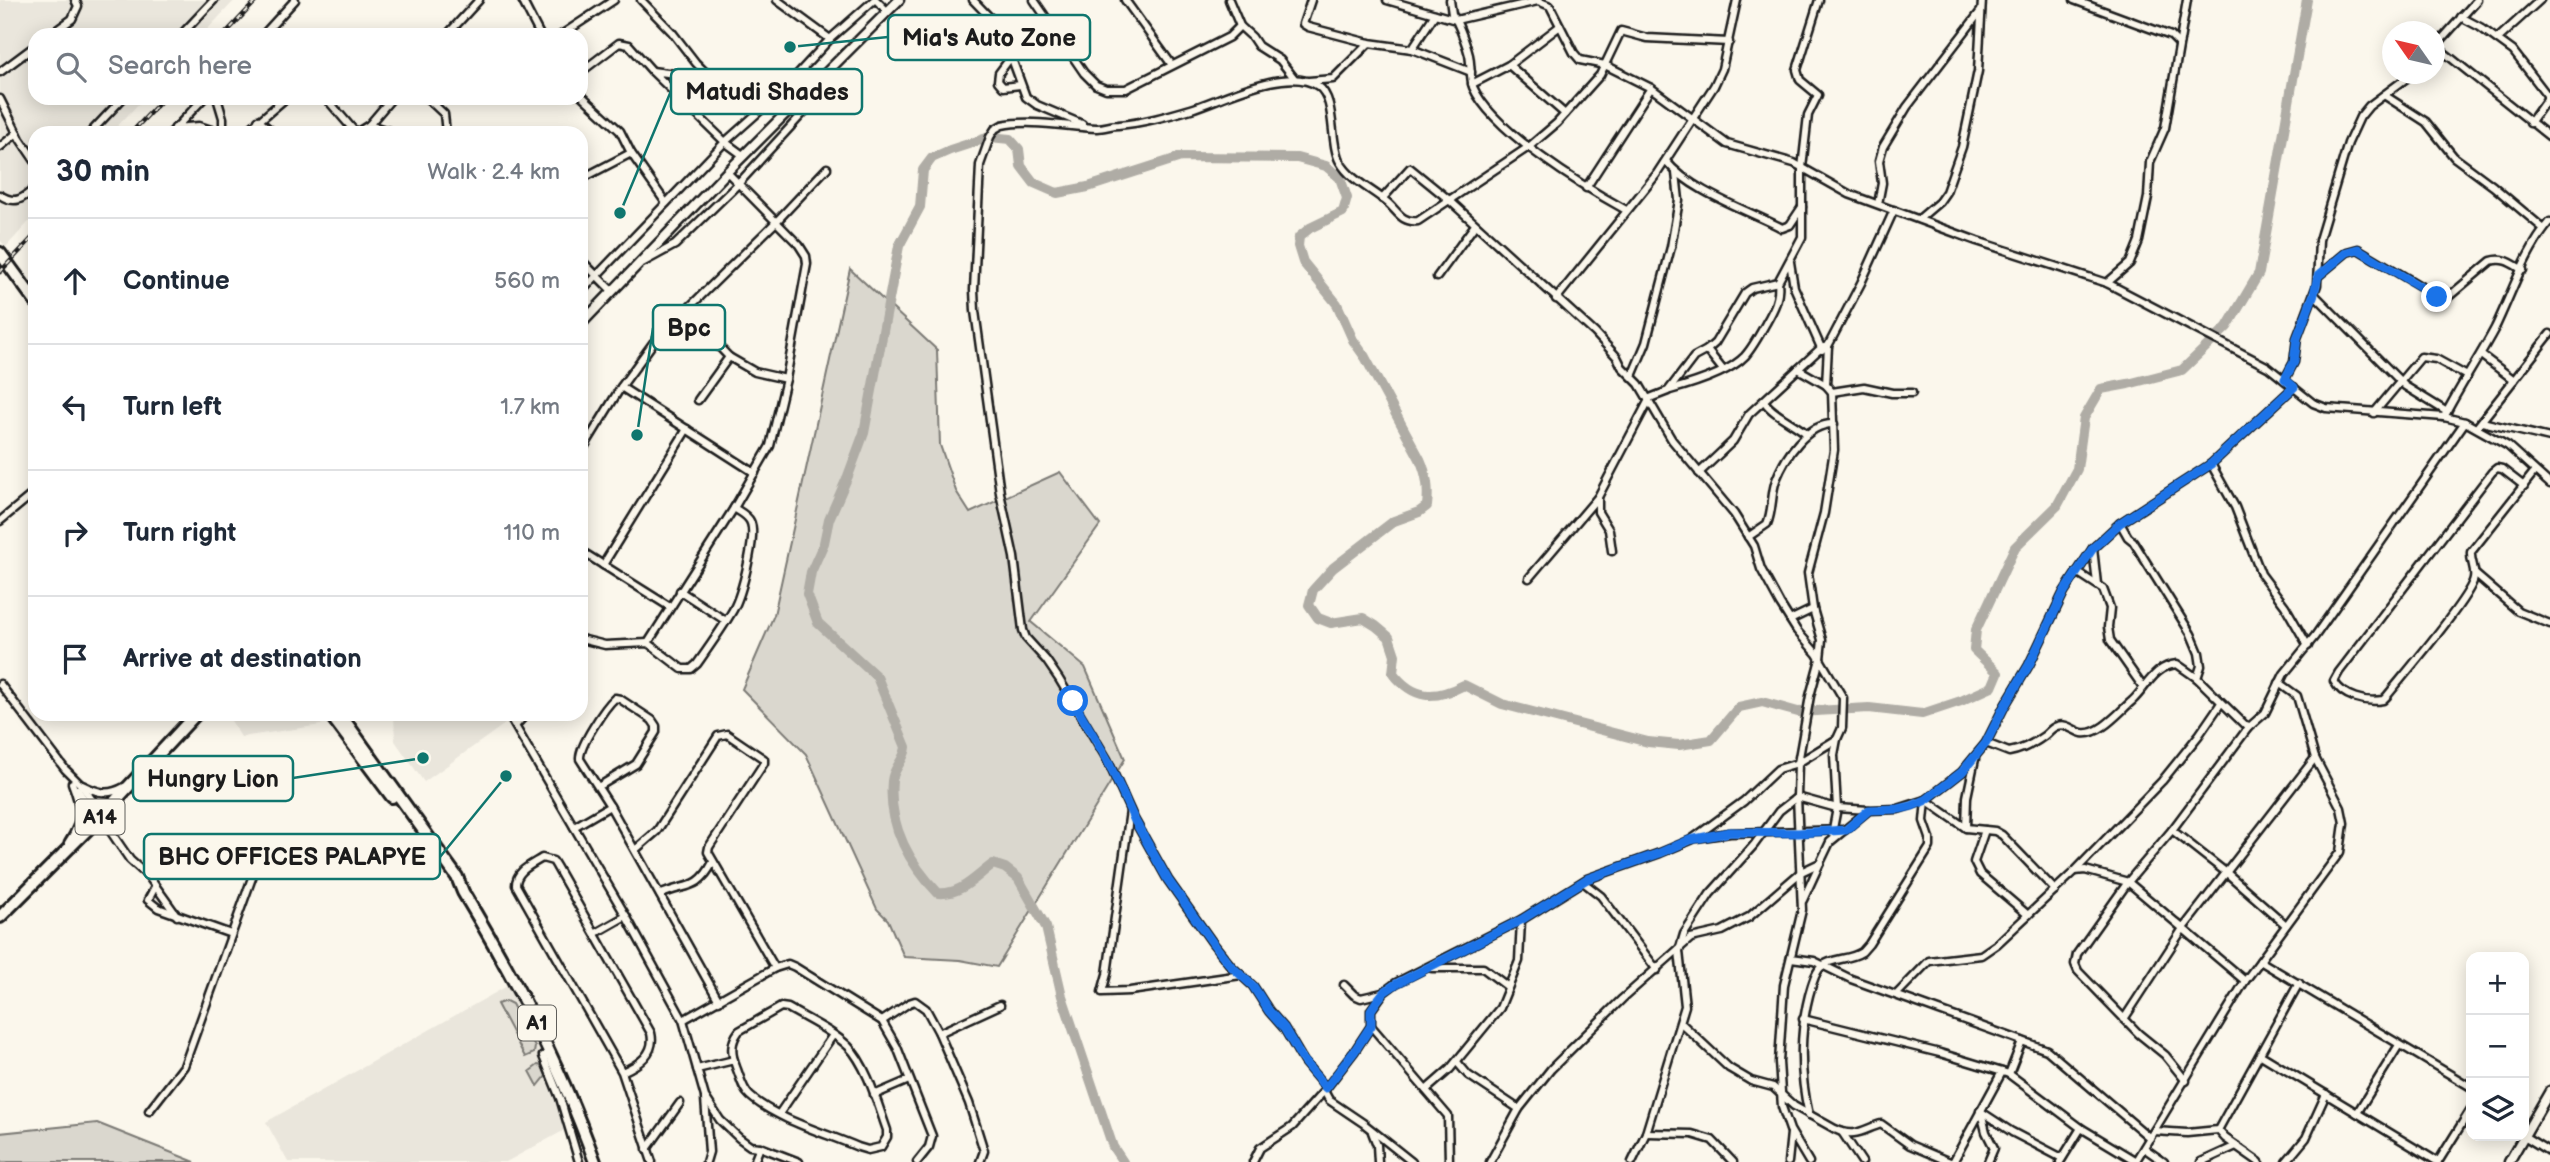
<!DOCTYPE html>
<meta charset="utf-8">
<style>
:root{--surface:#fff;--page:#f6f6f7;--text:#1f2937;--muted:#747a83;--line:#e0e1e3}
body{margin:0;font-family:"Balsamiq Sans",sans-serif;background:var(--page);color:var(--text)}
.controls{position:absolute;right:21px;bottom:21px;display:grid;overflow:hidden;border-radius:14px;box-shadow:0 4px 18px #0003}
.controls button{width:63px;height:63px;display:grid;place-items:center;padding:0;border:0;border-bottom:2px solid var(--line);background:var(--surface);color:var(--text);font:35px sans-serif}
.compass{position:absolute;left:2382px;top:21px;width:63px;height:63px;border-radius:50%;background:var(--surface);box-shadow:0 4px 18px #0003;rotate:304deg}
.stop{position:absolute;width:21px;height:21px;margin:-16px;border:5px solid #1a73e8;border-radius:50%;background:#fff}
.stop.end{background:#1a73e8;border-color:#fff;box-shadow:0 2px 7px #0008}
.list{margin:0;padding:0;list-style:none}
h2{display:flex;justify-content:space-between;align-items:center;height:91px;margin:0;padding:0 28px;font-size:30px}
h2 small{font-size:23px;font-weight:400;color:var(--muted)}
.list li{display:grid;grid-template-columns:46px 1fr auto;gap:21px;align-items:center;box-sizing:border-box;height:126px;padding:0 28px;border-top:2px solid var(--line)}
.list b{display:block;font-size:26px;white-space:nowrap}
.list em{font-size:23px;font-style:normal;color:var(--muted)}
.icon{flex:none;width:38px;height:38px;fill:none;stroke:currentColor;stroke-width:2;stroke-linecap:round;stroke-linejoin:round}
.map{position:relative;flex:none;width:2550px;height:1162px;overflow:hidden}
.search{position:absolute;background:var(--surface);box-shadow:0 4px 18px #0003;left:28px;top:28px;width:560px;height:77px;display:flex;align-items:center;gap:18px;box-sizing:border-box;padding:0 24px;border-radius:21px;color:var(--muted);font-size:26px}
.panel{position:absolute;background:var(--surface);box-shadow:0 4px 18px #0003;left:28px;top:126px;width:560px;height:595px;border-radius:21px}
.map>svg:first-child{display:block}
</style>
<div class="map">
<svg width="2550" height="1162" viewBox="0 0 2550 1162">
<rect width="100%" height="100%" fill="#fbf7ec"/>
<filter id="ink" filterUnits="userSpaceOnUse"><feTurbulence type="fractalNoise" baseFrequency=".0143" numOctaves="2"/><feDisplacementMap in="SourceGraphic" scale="14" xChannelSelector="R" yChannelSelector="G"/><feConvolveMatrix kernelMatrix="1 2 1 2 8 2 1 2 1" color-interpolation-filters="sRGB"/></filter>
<g filter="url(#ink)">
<g fill="#eae6dc">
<path d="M0,0h235l-33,35h-167v63h109l-33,35h-76v82l-29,32 -6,-7z"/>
<path d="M227,714h95l3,4 -4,7 -80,12z"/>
<path d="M394,714h110l5,7 -85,61 -29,-41z"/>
<path d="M509,985l35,68 30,72 -68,37h-218l-22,-40z"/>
</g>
<g fill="#dad7ce" stroke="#7b7a75" stroke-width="2">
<path d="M850,269l87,81 3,95 16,46 14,22 90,-41 40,53 -69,97 54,45 40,92 -128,208 -37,-7 -56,-3 -16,-37 -11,-11 -71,-155 -64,-65 32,-74z"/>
<path d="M506,1001l6,3 23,43 -1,6 -9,4 -28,-53z"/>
<path d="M538,1065l4,1 4,10 -8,10 -8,-15z"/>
<path d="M97,1123l98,39h-195v-29z"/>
</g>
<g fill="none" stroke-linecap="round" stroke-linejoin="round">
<path stroke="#afaca5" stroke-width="10" d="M1123,1162l-10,-15 -51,-151 -16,-69 -28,-49 -13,-10 -12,-4c-18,13 -32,31 -55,29 -30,-31 -50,-67 -46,-112 1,-13 13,-21 14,-34l-29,-70 -59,-54 -11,-29 4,-22 13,-29 5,-24 19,-43 16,-43 35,-187 21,-39 3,-37 9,-12 18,-8 40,-13 20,2 9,10 2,17 13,17 23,10 31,-6 93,-30 116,1 29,8 14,12 7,20 -4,14 -33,16 -11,9 -1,9 5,16 34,42 16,36 12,17 55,102c7,16 9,29 7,47l-8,6 -25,9 -61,47 -20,22 -4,15 9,13 13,5 32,-5 13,8 13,11 6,18 -2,18c21,27 42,27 71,12l38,19 146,38 31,3 32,-5 28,-33 23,-5 36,10 71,-4 53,6 39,-13 31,-14 6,-14 -24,-23 2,-20 39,-83 42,-41 20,-37 7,-51 17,-29 27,-5 54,-14 45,-43 32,-54 48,-273"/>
<g stroke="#1c1c1c" stroke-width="11">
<g id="street">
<path d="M522,0l18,35"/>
<path d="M641,0l31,32 24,31 15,15"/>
<path d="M777,0l53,39"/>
<path d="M876,0l11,11"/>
<path d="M973,0l28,29 25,68 11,8 45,19"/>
<path d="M1034,0l50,73 12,12 10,4h20l103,-52 11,-11"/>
<path d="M1125,0l47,65"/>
<path d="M1229,0l11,26 12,11 6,9 22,14 14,18"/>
<path d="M1311,0l-8,24 5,3 61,16 43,6 59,23"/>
<path d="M1387,0l69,20c5,11 10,23 13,35 2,10 1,22 4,32 19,44 111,100 153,123"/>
<path d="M1450,0l2,14 4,6 82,-19 12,5 24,47 6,7 25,5 46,23 76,56 67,19 55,31 128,47 130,42 161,84 45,36 13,5 118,9 21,5 43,24 42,38"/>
<path d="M2074,0l97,36 8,8"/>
<path d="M2461,17l19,10 33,24 34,44v4l-17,24"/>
<path d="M50,35l22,-16 6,-13 -3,-6"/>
<path d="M181,35l33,-35"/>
<path d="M263,35l32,-35"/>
<path d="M447,35l32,-35"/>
<path d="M561,35l53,-35"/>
<path d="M2497,39l43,-39"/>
<path d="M2436,46l114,91"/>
<path d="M2434,48l43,-48"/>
<path d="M1412,49l23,-35"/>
<path d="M1011,57l-12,16 -1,8 5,6 17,-2"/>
<path d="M1509,65l56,49"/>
<path d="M652,71l61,8h46l15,7 20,19"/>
<path d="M0,72l35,-26"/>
<path d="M581,72l38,-29 10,2 23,26 73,71 19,14"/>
<path d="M1309,81l24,-2 36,-36"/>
<path d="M1472,84l37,-19 51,-39"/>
<path d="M581,95l39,36 11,22 35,50"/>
<path d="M2384,95l42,27 28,35 39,29 51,43"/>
<path d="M217,98l6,20v15"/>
<path d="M326,98l30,35 13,-8 23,-27"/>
<path d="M427,98l17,16 2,19"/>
<path d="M0,99l20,40 15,22"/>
<path d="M258,120l16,13"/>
<path d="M369,125l26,8"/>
<path d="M175,128l24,-2 21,7"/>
<path d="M90,133l33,-35"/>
<path d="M171,133l33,-35"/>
<path d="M245,133l41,-35"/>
<path d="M0,147l17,-14"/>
<path d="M1666,161c24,30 81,49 116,67l8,-3 12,-18"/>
<path d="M581,179l50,-26"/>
<path d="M1586,188l65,-100"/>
<path d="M0,195c15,10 23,4 35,-7"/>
<path d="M1878,204l4,-21 -3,-22 4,-14 24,-40 73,-95"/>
<path d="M1919,219l20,-17 7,-10 16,-45 16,-76 4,-71"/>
<path d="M581,260l31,31"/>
<path d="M1790,262l4,25 28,63"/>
<path d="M642,263l33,-18 64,-62 66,-72v-17"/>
<path d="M2318,276l29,-24 11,-3 84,50 5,-1 44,-37c13,-4 20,2 32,9"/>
<path d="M1437,277l38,-52"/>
<path d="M2107,283l23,-20 9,-22 9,-44 2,-35 15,-34 22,-128"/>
<path d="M581,292l144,-150 55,-49 50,-54 44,-39"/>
<path d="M2314,294l91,92 42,26"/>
<path d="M1556,299l100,-124 58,-89 8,-17 15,-69"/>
<path d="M684,310l45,47 26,15 31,7"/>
<path d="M1707,350l16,20"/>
<path d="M2481,355l33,25"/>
<path d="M1798,369l28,16"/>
<path d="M1632,376l14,-33 25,-96 8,-47 -3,-27"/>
<path d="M2285,379l9,-17 3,-24 20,-53 2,-45 29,-97 12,-26 9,-11 43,-32"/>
<path d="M621,387l134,86"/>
<path d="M1670,390c22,-6 59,-17 75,-34 8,-9 15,-22 21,-33 8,-14 14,-25 12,-41"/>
<path d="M1832,392l32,-5 28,6h20"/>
<path d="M698,400l31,-43"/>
<path d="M1764,401c9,14 30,22 43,33"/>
<path d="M2374,413l47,-56 15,2 31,17"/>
<path d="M2444,417c16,-31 35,-59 51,-89 17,-35 30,-77 55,-106"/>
<path d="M2482,422l68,16"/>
<path d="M2477,427l73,-93"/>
<path d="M581,452l40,-65 32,-44 123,-121 51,-54"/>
<path d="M2211,464l24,43 26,67 24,32 23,40"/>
<path d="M1699,473l34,-32 16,-27 72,-66 7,-2"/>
<path d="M2524,486l-22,-17 -5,-1 -5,4 -153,200 -5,9c8,16 32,22 49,19l4,-4c16,-20 84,-99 87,-118 2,-9 -4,-17 -3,-26l64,-81"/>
<path d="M1598,497v15l11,18 3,21"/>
<path d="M0,521l35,-29"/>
<path d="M2120,523l8,14 5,4 58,93 8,19 2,13 -4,12 51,50"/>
<path d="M1748,537l19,-13c6,-14 4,-30 9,-44 9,-23 31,-57 58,-56"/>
<path d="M2093,548l4,36"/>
<path d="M581,551l89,56"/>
<path d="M603,565l84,-136"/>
<path d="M2077,572l26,17 7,19 -2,19 2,13 33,47"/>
<path d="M2475,574l43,37 32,13"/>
<path d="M1529,578l69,-81 52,-99 18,-7 26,-34 13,-7 8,-7 30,-50 7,-5 26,-6 24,-45v-69l6,-53 10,-20 -18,-15 -3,-10 22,-70"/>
<path d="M680,591l46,30"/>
<path d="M1790,620l23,-11"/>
<path d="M581,639l24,6 43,-2 34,26h9l6,-5c12,-17 25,-35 36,-54 8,-14 25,-75 17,-89 -3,-6 -10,-9 -16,-13"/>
<path d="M648,643l86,-135 36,-62 16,-67 21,-115 -1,-8 -7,-11 -72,-73"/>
<path d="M0,684l65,85 15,15 23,30"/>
<path d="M508,714l118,202 57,104 22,77 15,23 19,18 11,8 10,1 39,15"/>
<path d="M516,725l10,-11"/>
<path d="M1986,743l23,9c13,-2 24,-8 35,-16 4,-3 7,-8 13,-10 10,-3 17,5 25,7 18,3 38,-22 50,-32 15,-14 22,-35 45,-37l20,14"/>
<path d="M82,785c16,8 26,11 42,2"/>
<path d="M598,787l38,-23 20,-32v-6l-4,-6 -32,-21 -5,-1c-10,9 -36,48 -35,61l30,47 109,195"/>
<path d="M77,789l21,30"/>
<path d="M1926,800l40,28 29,3 7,4 53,55"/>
<path d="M1130,811l-23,163 -5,18 28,-1 111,-16"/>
<path d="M100,816l30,44 19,17 28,39"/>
<path d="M574,827l36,-21"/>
<path d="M1966,828l1,-31 8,-38"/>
<path d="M1985,830l-11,32 6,12 48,41"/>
<path d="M2172,830l56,44 58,51"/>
<path d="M1832,834l5,-26 -3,-53 3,-16"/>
<path d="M1696,838l34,-5 115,-3"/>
<path d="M68,843c16,-24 14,-34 4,-60"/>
<path d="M635,850l22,-19 61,-95 9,-2 37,25v4l-55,84 -1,5 67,116"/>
<path d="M2075,871l10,-1 43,12 117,99"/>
<path d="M1583,882l18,14 56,74"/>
<path d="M155,887l-7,13 10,8 73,26"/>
<path d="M660,895c24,-12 38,-3 53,-33"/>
<path d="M1803,900l17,-37"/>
<path d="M596,933l30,-17"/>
<path d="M1791,958l23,3 37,18 196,71 103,88"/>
<path d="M2260,961l80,-109 4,-29 -3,-15 -26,-50"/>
<path d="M1432,968h51l25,19"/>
<path d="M1344,985l10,10 7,3 21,-5"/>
<path d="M1897,994l32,-33 52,-6 16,-11 77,-72 88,-91 37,-46 22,-32"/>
<path d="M781,1007l7,1c20,12 43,22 60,38 19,19 30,59 39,84v7l-6,10 -13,3 -10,-3c-33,-14 -82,-28 -108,-51 -8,-7 -10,-20 -14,-29 -5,-14 -6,-24 3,-36z"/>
<path d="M1803,1019l137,34 69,21 72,54 55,33"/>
<path d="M2124,1019l60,-92 131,-169 -18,-62 -18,-13"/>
<path d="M683,1020l92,-52 13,-4 7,3 87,54 15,26 35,89 -3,11 -12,15"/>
<path d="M882,1021l27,-18 6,-2 11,8 13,24 30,70 15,48 -4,11"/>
<path d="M1681,1023l48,45 22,13 22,6 21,19 41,23c20,10 29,0 46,-5l29,21 40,17"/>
<path d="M1371,1026l77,90 1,46"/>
<path d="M939,1033l61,-28"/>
<path d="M550,1052l-7,4 17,42 19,64"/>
<path d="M2261,1055l177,107"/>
<path d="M1457,1062l11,13 51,34"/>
<path d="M697,1069l37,-9"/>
<path d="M622,1072c16,-7 34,-18 29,-39l-95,-167 -3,-5 -11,-3c-11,7 -26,13 -26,27l106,187 30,90"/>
<path d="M2009,1074l13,-33"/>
<path d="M2186,1081l-21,-26 -26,-21 -61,-63 -3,-7 2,-10 51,-72 44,-52 76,-102 17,-15 19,-39 31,-38 150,-214"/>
<path d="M1326,1088l-22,-26 -20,-34 -15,-17 -16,-25 -22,-20 -19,-24 -44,-62 -34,-61 -27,-60 -48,-80 -13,-19 -20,-22 -3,-8 -9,-73 -14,-64 -25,-182 -1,-21 6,-125 10,-28 5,-8 7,-4c30,-6 65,2 95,3 8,0 14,-3 21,-3 25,-2 49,-9 73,-16 32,-10 96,-44 127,-23 19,13 11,57 22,76 11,19 32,27 48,41 10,9 14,20 30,18l112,-75 27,-23 43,-48 21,-44 26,7 82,4"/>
<path d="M1426,1090l24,-21 50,-61 19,-47 2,-41"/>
<path d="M1324,1091l5,9 34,23 49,39"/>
<path d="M874,1095l35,-15"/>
<path d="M705,1099l4,53 -3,10"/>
<path d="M149,1111l35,-45 69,-191 5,-22"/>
<path d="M1980,1111l32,21 50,26"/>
<path d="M1981,1112l5,20 8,16 -6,14"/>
<path d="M2357,1113l42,-68"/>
<path d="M779,1114l54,-79"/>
<path d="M1809,1115c-10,-42 -10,-89 3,-130 2,-6 4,-14 10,-19 9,-8 28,-6 40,-14l7,-8 61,-97v-9l-6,-17 2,-21"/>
<path d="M2218,1130l81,-147"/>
<path d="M2218,1130l7,8 34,24"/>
<path d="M2154,1131l33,2 31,-3"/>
<path d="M1372,1132l5,13 1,17"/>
<path d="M1842,1132l20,30"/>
<path d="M1646,1133l46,1 20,6 21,22"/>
<path d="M2524,1136l26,16"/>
<path d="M2144,1148l20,14"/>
<path d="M647,1149l33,-46"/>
<path d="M754,1162l6,-15"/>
<path d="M1253,1162l7,-14 32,-21 32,-36 30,-39 17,-26v-16l13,-18 12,-9 125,-63 66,-41 73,-26 31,-13 53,-39 34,-32 20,-6 39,-24 5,-11 1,-30 -26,-44 -20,-23 -17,-27 -19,-35 -7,-23 -20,-32 -62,-74 -33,-56 -17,-17 -5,-10 -22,-24 -147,-134 -38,-31 -28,31"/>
<path d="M1490,1162l29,-53 32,-40 71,-70 69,-61 31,-7 27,-14 52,-45 19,-9 10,-21 39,-32 29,-1 28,-9 36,-28 24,-29 18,-36 25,-42 35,-73 29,-44 27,-25 91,-59 83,-77"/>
<path d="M1632,1162l14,-29 39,-127 -6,-55 5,-17 26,-40 44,-49 25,-34 18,-14 40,11 32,2"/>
<path d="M1788,1162l3,-29"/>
<path d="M1809,1162l-19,-32 -8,-23 -3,-45 5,-77 18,-75 -5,-113 1,-34 12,-67 10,-37 2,-19 -9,-31 -5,-36 16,-60 10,-63 -2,-58 -6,-7 2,-39 33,-63 33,-73"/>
<path d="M1953,1162l49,-90"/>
<path d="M2060,1162l21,-34"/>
<path d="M2135,1162l110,-181 15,-20 211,126"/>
<path d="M2201,1162l35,-16"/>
<path d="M2286,1162l20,-24 20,-44"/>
<path d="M2438,1162l33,-53"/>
</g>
</g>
<g stroke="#1c1c1c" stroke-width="13">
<g id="secondary">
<path d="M581,324l146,-152 172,-172"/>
<path d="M2509,1162l41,-71"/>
</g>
</g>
<g stroke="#1c1c1c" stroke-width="16">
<g id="highway">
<path d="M0,253l35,48"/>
<path d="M330,714l62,83"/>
<path d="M340,714l117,163 6,15c52,86 98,175 132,270"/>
<path d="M0,917l103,-103 93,-100"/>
</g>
</g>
<use href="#street" stroke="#fbf7ec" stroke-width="6"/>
<use href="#secondary" stroke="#fbf7ec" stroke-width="8"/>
<use href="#highway" stroke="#fbf7ec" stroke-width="10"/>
<g stroke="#1c1c1c" stroke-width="4.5">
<g id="rail">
<path d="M224,35l33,-35"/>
<path d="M131,133l33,-35"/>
<path d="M0,272l35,-37"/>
</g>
</g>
<use href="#rail" stroke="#fbf7ec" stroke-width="2" stroke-dasharray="5" stroke-linecap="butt"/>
</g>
</g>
<g fill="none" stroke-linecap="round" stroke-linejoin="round" filter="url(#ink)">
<path stroke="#1a73e8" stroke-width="9" d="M1073,701l34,58 27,60 34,61 44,62 19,24 22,20 16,25 15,17 20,34 22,26 28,-36 17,-26v-16l6,-9 7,-9 12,-8 125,-64 66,-41 73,-26 30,-13 40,-8 68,1 48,-3 23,-20 30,-1 13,-3 14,-6 36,-28 24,-29 18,-36 25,-42 35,-73 29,-44 27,-25 91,-59 83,-77 -9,-8 9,-17 3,-24 17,-44 4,-18 29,-24 11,-3 79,48"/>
</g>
<g text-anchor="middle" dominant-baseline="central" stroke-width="7" stroke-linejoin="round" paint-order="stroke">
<g fill="#fbf7ec" stroke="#5f5e5a" stroke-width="2">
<rect x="75.5" y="799.5" width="49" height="35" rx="5"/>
<rect x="518" y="1005.5" width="38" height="35" rx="5"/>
</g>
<g font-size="21" font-weight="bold" fill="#1c1c1c">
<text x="100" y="817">A14</text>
<text x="537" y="1023">A1</text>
</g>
</g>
<path fill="none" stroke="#0f766e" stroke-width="2.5" d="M790 47L888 37M620 213L671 91M637 435L653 328M423 758L293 778M506 776L440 857"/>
<g fill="#0f766e" stroke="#fbf7ec" stroke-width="2.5">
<circle cx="790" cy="47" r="7"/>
<circle cx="620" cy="213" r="7"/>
<circle cx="637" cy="435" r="7"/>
<circle cx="423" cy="758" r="7"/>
<circle cx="506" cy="776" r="7"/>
</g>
<g fill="#fbf7ec" stroke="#0f766e" stroke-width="2.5">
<rect x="888" y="15" width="202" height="45" rx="7"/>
<rect x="671" y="69" width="191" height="45" rx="7"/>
<rect x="653" y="305" width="72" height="45" rx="7"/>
<rect x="133" y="756" width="160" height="45" rx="7"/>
<rect x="144" y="834" width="296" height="45" rx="7"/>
</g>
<g font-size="24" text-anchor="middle" font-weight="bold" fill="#1c1c1c">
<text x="989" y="46">Mia's Auto Zone</text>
<text x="767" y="100">Matudi Shades</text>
<text x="689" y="336">Bpc</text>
<text x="213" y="787">Hungry Lion</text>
<text x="292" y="865">BHC OFFICES PALAPYE</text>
</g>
</svg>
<div class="controls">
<button>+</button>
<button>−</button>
<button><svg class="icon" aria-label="layers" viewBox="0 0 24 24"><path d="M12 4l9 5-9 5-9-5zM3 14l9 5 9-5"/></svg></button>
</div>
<svg class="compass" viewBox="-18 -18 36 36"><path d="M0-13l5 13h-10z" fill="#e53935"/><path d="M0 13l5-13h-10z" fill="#747a83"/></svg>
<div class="stop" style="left:1073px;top:701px"></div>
<div class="stop end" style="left:2437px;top:297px"></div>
<div class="search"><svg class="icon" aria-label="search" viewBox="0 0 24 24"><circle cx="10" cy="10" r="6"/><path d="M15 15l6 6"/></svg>Search here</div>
<section class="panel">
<h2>30 min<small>Walk · 2.4 km</small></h2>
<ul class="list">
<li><svg class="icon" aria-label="ahead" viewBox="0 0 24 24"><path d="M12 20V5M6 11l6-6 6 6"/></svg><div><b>Continue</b></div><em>560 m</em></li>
<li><svg class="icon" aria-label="left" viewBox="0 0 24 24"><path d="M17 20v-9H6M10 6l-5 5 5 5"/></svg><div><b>Turn left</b></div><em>1.7 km</em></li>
<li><svg class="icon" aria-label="right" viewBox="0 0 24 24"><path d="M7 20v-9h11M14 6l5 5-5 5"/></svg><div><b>Turn right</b></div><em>110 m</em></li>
<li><svg class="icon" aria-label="arrive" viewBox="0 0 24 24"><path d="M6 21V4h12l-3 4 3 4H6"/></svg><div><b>Arrive at destination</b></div></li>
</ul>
</section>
</div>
